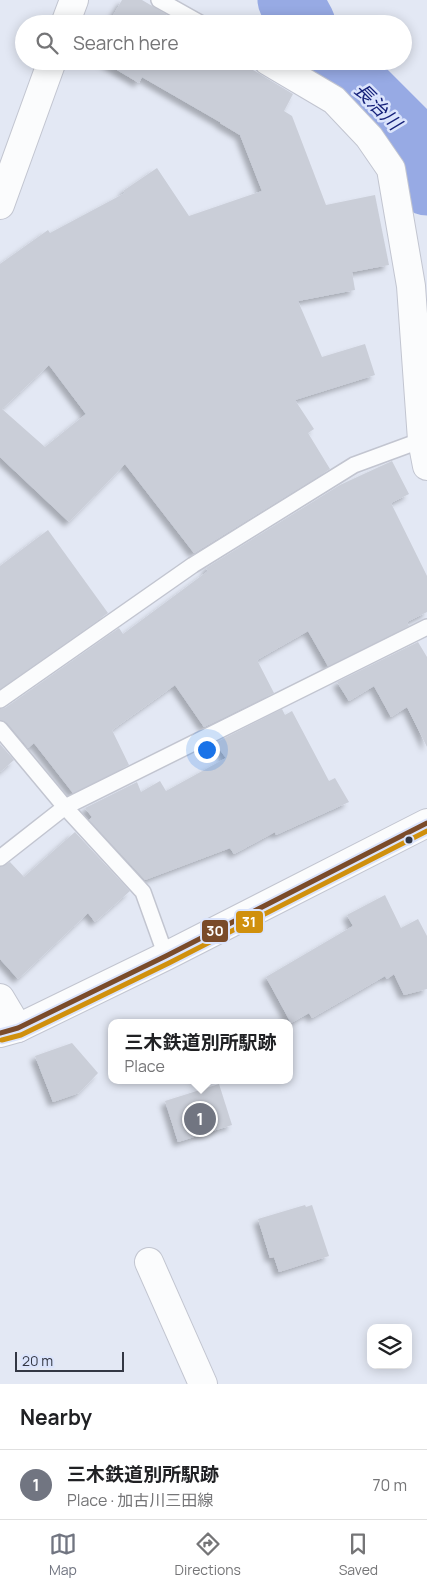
<!DOCTYPE html>
<meta charset="utf-8">
<style>
:root{--surface:#fff;--page:#f6f6f6;--text:#202124;--muted:#757577;--line:#e0e0e0;--accent:#717581}
body{margin:0;font-family:Manrope,"Noto Sans JP",sans-serif;background:var(--page);color:var(--text)}
.controls{position:absolute;right:15px;bottom:15px;display:grid;overflow:hidden;border-radius:10px;box-shadow:0 2px 12px #0003}
.controls button{width:45px;height:45px;display:grid;place-items:center;padding:0;border:0;border-bottom:1px solid var(--line);background:var(--surface);color:var(--text);font:25px sans-serif}
.scale{position:absolute;left:15px;bottom:12px;width:109px;box-sizing:border-box;padding-left:5px;border:2px solid #333743;border-top:0;font-size:14px;line-height:18px;white-space:nowrap;color:#333743;-webkit-text-stroke:4px #dbe4fc;paint-order:stroke}
.you{position:absolute;left:206px;top:749px;width:18px;height:18px;margin:-12px;border:4px solid #fff;border-radius:50%;background:#1a73e8;box-shadow:0 0 0 8px #1a73e833}
.badge{display:grid;place-items:center;width:32px;height:32px;border-radius:50%;background:var(--accent);color:#fff;font-size:16px;font-weight:700}
.pin{position:absolute;translate:-50% -50%;border:2px solid #fff;box-shadow:0 1px 5px #0006}
.popup{position:absolute;left:108px;top:1019px;width:185px;height:65px;box-sizing:border-box;display:grid;place-content:center;border-radius:10px;background:var(--surface);filter:drop-shadow(0 1px 4px #0005);font-size:16px;white-space:nowrap;color:var(--muted)}
.popup b{font-size:19px;color:var(--text)}
.popup::after{content:'';position:absolute;left:50%;top:100%;margin-left:-10px;border:10px solid transparent;border-top-color:var(--surface)}
.list{margin:0;padding:0;list-style:none}
h2{display:flex;justify-content:space-between;align-items:center;height:65px;margin:0;padding:0 20px;font-size:21px}
h2 small{font-size:16px;font-weight:400;color:var(--muted)}
.list li{display:grid;grid-template-columns:32px 1fr auto;gap:15px;align-items:center;box-sizing:border-box;height:70px;padding:0 20px;border-top:1px solid var(--line)}
.list b{display:block;font-size:19px;white-space:nowrap}
.list p{margin:0;font-size:16px;white-space:nowrap;color:var(--muted)}
.list em{font-size:16px;font-style:normal;color:var(--muted)}
.icon{flex:none;width:28px;height:28px;fill:none;stroke:currentColor;stroke-width:2;stroke-linecap:round;stroke-linejoin:round}
.map{position:relative;flex:none;width:427px;height:1384px;overflow:hidden}
.search{position:absolute;background:var(--surface);box-shadow:0 2px 12px #0003;left:15px;right:15px;top:15px;height:55px;display:flex;align-items:center;gap:12px;box-sizing:border-box;padding:0 18px;border-radius:28px;color:var(--muted);font-size:19px}
.sheet{height:135px;background:var(--surface)}
nav{display:flex;justify-content:space-around;align-items:center;box-sizing:border-box;height:70px;border-top:1px solid var(--line);background:var(--surface);font-size:14px;color:var(--muted)}
nav a{display:grid;justify-items:center;gap:2px}
nav .on{color:var(--accent)}
.map>svg:first-child{display:block}
</style>
<div class="map">
<svg width="427" height="1384" viewBox="0 0 427 1384">
<defs>
<filter id="shadow"><feDropShadow dx="-4.5" dy="4.5" stdDeviation="2.5" flood-color="#0004"/></filter>
</defs>
<rect width="100%" height="100%" fill="#e3e8f4"/>
<g fill="none" stroke-linecap="round" stroke-linejoin="round">
<g stroke="#97aae4" stroke-width="65">
<path d="M290,0l13,24"/>
<path d="M333,61l73,73 21,49"/>
</g>
</g>
<g fill="#caced8" fill-rule="evenodd" filter="url(#shadow)">
<path d="M122,0h20l34,20 -2,4h-66z"/>
<path d="M102,61h136l55,33 -9,17 8,5 34,89 49,-10 14,70 -37,7 3,18 -57,11 24,56 43,-13 10,31 -80,25 19,29 -6,4 22,36 -136,84 -69,-89 -56,58 -69,-65v-193l48,-34 2,3 75,-40 -2,-2 34,-23 32,48 73,-25 -22,-56 -20,-12v-1l-78,-45 -3,6zM49,365l37,49 -41,33 -43,-38z"/>
<path d="M392,461l17,33 -18,9 36,73v36l-20,10 2,4 -81,40 -20,-35 -51,29 17,33 -70,34 -29,-42 -63,45 17,35 -56,28 -39,-50 -6,5 -21,-25 -7,-3v-11l5,-1 114,-80 4,6 85,-63 -2,-3 134,-83z"/>
<path d="M48,530l60,83 -108,76v-123z"/>
<path d="M418,642l9,15v90l-20,-40 -16,10 -17,-31 -25,15 -12,-19z"/>
<path d="M282,709l3,6 7,-4 37,70 6,-3 14,24 -73,33 -1,-3 -41,22 -4,-6 -85,32 -56,-60 3,-3 -7,-9 52,-26 4,10 19,-11 6,10 60,-33 -11,-15z"/>
<path d="M0,744l14,16 -14,12z"/>
<path d="M75,832l55,59 -35,31 -7,-9 -70,66 -18,-20v-92l10,-5 14,15z"/>
<path d="M385,895l16,33 17,-9 9,17v53l-23,6 -10,-21 -7,5 -2,-3 -73,42 -3,-5 -18,10 -25,-46 87,-51 -6,-11z"/>
<path d="M72,1043l26,30 -19,20 -26,9 -18,-46z"/>
<path d="M219,1084l13,41 -54,17 -13,-41z"/>
<path d="M305,1205l1,2 6,-2 17,51 -50,16 -5,-15 -4,1 -12,-39z"/>
</g>
<g fill="none" stroke-linecap="round" stroke-linejoin="round">
<g stroke="#c2c5d0" stroke-width="18">
<g id="service">
<path d="M159,0l43,24"/>
<path d="M0,700l193,-135 161,-100 68,-25"/>
<path d="M0,729l65,78 78,85 23,64"/>
<path d="M0,858l65,-51 362,-180"/>
</g>
</g>
<g stroke="#c2c5d0" stroke-width="30">
<g id="minor">
<path d="M268,61l66,39 35,37 22,32 20,117 11,154 5,26"/>
<path d="M0,998l18,30"/>
<path d="M149,1262l54,122"/>
</g>
</g>
<g stroke="#c2c5d0" stroke-width="30">
<g id="secondary">
<path d="M65,24l9,-24"/>
<path d="M0,205l52,-144"/>
</g>
</g>
<g stroke="#c2c5d0" stroke-width="30">
<path id="primary" d="M0,1033l18,-5 148,-72 261,-133"/>
</g>
<use href="#service" stroke="#fbfcfd" stroke-width="15"/>
<use href="#minor" stroke="#fbfcfd" stroke-width="28"/>
<use href="#secondary" stroke="#fbfcfd" stroke-width="28"/>
<use href="#primary" stroke="#fbfcfd" stroke-width="28"/>
<g stroke="#dbe4fc" stroke-width="9">
<path id="bus-1" d="M0,1033l18,-5 148,-72 261,-133"/>
</g>
<g stroke="#dbe4fc" stroke-width="9">
<path id="bus-2" d="M2,1040l19,-5 148,-72 258,-132"/>
</g>
<use href="#bus-1" stroke="#7a4b2a" stroke-width="5"/>
<use href="#bus-2" stroke="#d0900d" stroke-width="5"/>
</g>
<circle fill="#333743" stroke="#dbe4fc" stroke-width="2" cx="409" cy="840" r="4.5"/>
<g text-anchor="middle" dominant-baseline="central" stroke-width="5" stroke-linejoin="round" paint-order="stroke">
<g font-size="19" font-style="italic" fill="#16227a" stroke="#dbe4fc">
<text transform="translate(378 106) rotate(45)">長治川</text>
</g>
</g>
<g stroke="#dbe4fc" stroke-width="2">
<rect x="235" y="910" width="29" height="24" rx="5" fill="#d0900d"/>
<rect x="201" y="919" width="28" height="24" rx="5" fill="#7a4b2a"/>
</g>
<g font-size="14" text-anchor="middle" font-weight="bold" fill="#fff">
<text x="249" y="927">31</text>
<text x="215" y="936">30</text>
</g>
</svg>
<div class="controls">
<button><svg class="icon" aria-label="layers" viewBox="0 0 24 24"><path d="M12 4l9 5-9 5-9-5zM3 14l9 5 9-5"/></svg></button>
</div>
<div class="scale">20 m</div>
<div class="you"></div>
<div class="pin badge" style="left:200px;top:1119px">1</div>
<div class="popup"><b>三木鉄道別所駅跡</b>Place</div>
<div class="search"><svg class="icon" aria-label="search" viewBox="0 0 24 24"><circle cx="10" cy="10" r="6"/><path d="M15 15l6 6"/></svg>Search here</div>
</div>
<section class="sheet">
<h2>Nearby<small></small></h2>
<ul class="list">
<li><span class="badge">1</span><div><b>三木鉄道別所駅跡</b><p>Place · 加古川三田線</p></div><em>70 m</em></li>
</ul>
</section>
<nav>
<a class="on"><svg class="icon" aria-label="map" viewBox="0 0 24 24"><path d="M3 6l6-2 6 2 6-2v14l-6 2-6-2-6 2zM9 4v14M15 6v14"/></svg>Map</a>
<a><svg class="icon" aria-label="directions" viewBox="0 0 24 24"><path d="M12 3l9 9-9 9-9-9zM9 14v-3h6M13 9l2 2-2 2"/></svg>Directions</a>
<a><svg class="icon" aria-label="saved" viewBox="0 0 24 24"><path d="M7 4h10v16l-5-4-5 4z"/></svg>Saved</a>
</nav>
